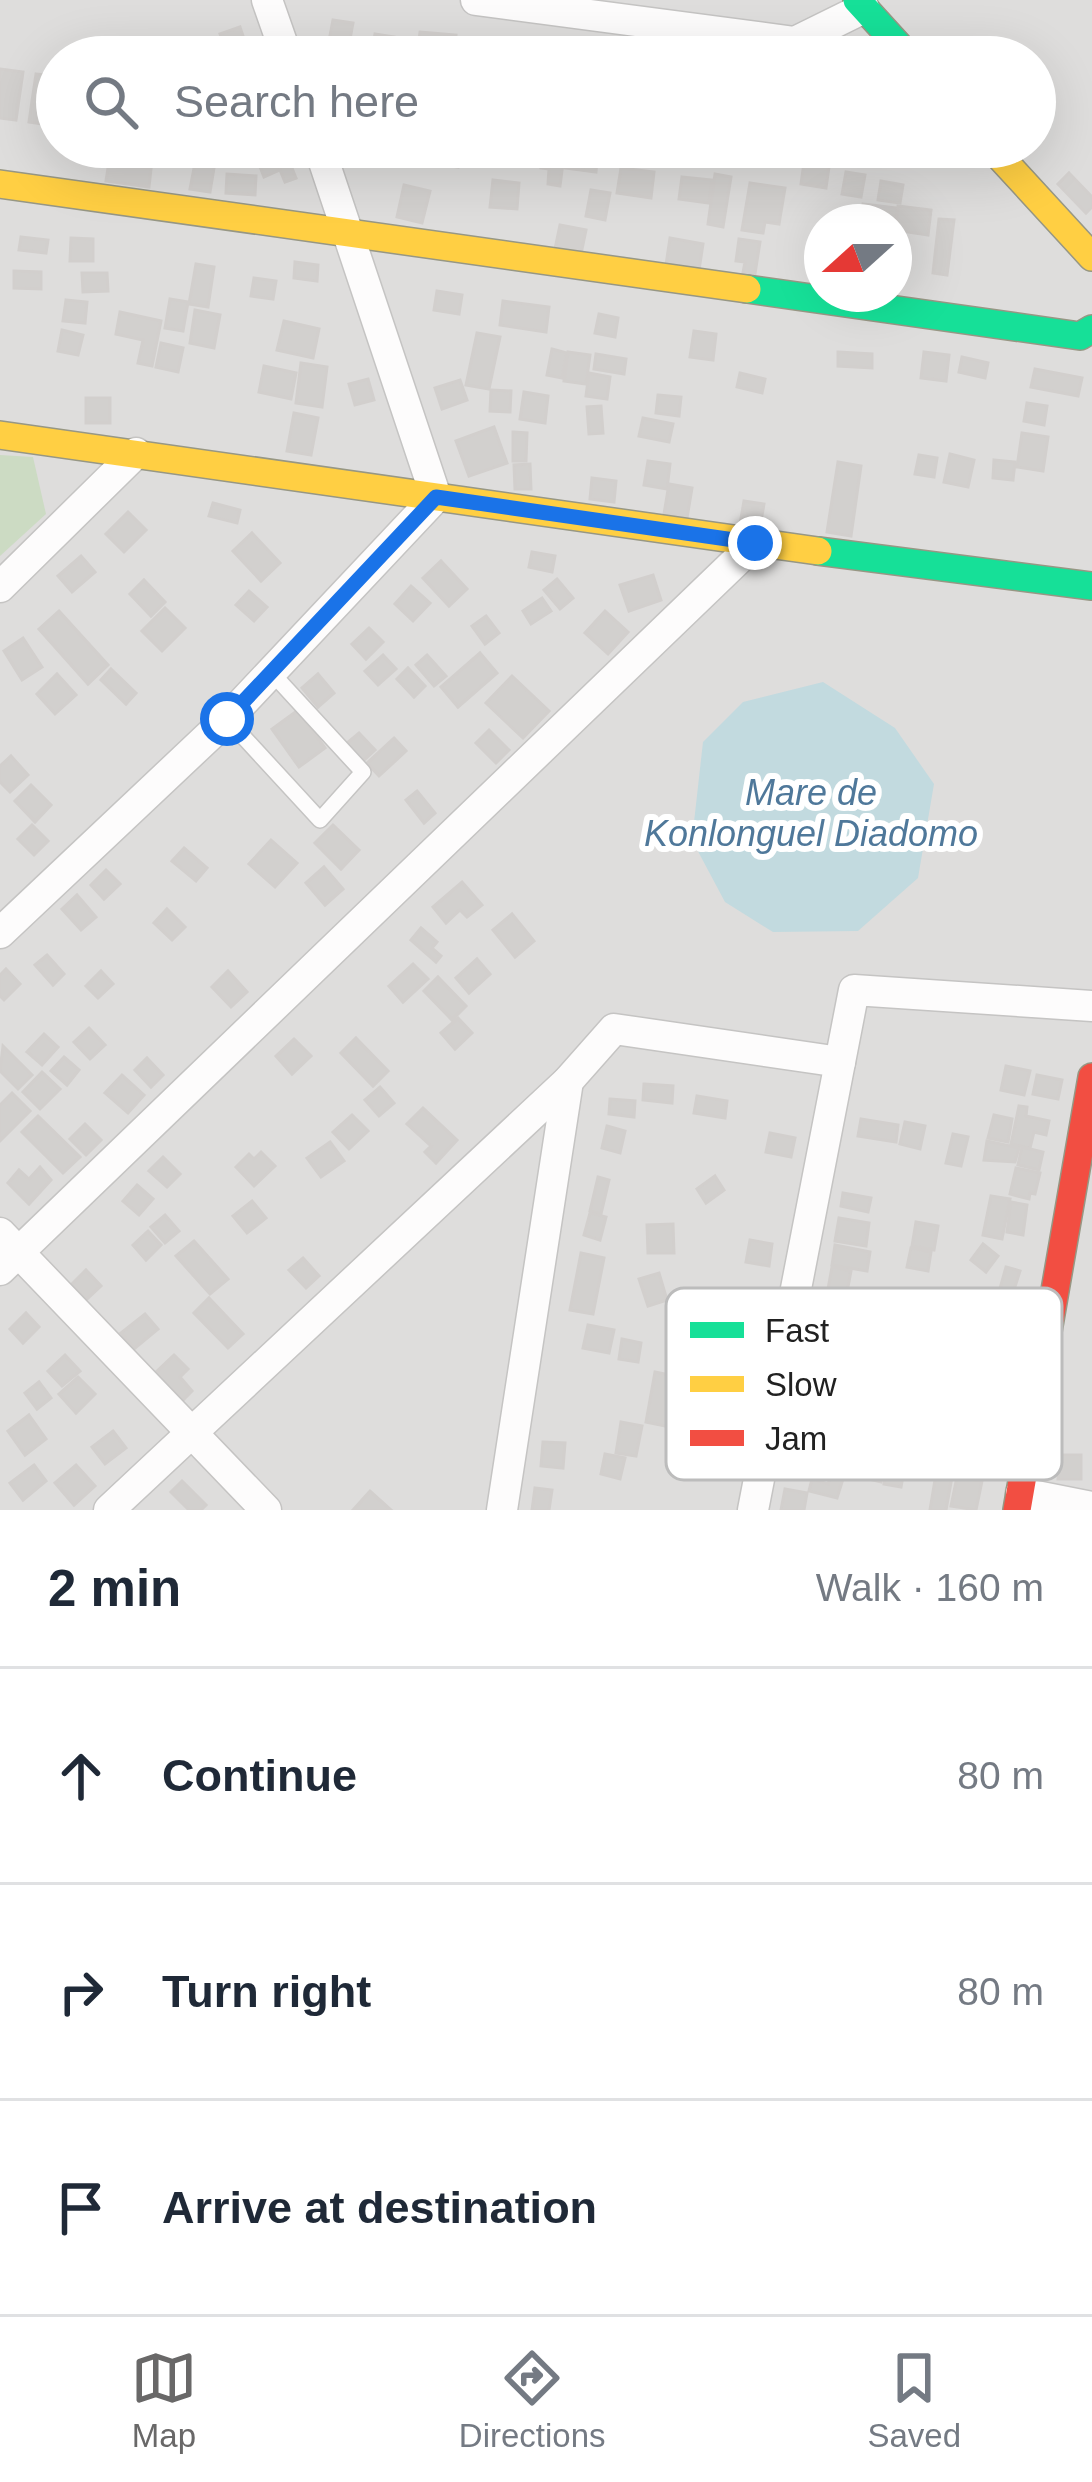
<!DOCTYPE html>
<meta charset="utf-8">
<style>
:root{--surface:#fff;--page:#f6f6f7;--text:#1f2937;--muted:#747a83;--line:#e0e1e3;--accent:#696868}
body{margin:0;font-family:Helvetica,sans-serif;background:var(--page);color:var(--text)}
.compass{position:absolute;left:804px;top:204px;width:108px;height:108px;border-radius:50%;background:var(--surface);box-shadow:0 12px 48px #0002;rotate:249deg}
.stop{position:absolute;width:36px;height:36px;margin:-27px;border:9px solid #1a73e8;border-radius:50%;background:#fff}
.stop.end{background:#1a73e8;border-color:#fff;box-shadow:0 3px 12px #0008}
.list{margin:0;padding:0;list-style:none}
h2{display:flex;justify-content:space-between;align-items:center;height:156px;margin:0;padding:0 48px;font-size:51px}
h2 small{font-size:39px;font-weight:400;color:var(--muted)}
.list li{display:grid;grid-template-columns:78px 1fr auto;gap:36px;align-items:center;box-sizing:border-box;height:216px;padding:0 48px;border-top:3px solid var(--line)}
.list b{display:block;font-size:45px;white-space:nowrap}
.list em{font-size:39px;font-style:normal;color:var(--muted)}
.icon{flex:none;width:66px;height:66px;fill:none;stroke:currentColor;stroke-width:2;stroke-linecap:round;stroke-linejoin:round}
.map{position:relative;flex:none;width:1092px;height:1510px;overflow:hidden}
.search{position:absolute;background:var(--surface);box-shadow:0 12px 48px #0002;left:36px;right:36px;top:36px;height:132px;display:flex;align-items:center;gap:30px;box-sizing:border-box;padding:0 42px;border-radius:66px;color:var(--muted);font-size:45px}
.sheet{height:804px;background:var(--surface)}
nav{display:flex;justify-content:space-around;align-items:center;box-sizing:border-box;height:168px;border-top:3px solid var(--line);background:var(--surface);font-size:33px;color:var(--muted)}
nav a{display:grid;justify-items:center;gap:6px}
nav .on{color:var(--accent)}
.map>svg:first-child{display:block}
</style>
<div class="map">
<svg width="1092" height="1510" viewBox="0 0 1092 1510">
<rect width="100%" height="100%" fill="#efedeb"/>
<path fill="#dedddc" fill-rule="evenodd" d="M0,0h1092v1510h-1092zM57,57h978v90h-978zM822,222h72v72h-72z"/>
<path fill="#ccdbc3" d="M0,455l33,2 13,57 -46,42z"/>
<path fill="#c2dadf" d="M823,682l72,46 39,56 -16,94 -60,53 -85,1 -48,-30 -33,-62 11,-98 40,-40z"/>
<g fill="#d2d0ce" stroke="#d2cfcd" stroke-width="3">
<path d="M333,20l20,3 -5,27 -20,-4z"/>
<path d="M240,27l7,21 -20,6 -7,-20z"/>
<path d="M420,32l36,3 -2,21 -37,1z"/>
<path d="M375,34l19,3 -4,20h-19z"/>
<path d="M472,42l54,9 -1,6h-55z"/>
<path d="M0,69l23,3 -7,48 -16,-2z"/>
<path d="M36,74l21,2v34l-5,-1 -3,16 -20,-3z"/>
<path d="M441,147h20l-3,20 -20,-3z"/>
<path d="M645,147h29l-3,17 -28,-5z"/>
<path d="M683,147h28l-3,18 -27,-5z"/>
<path d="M284,148l12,30 -11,4 -5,-12 -16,7 -7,-18z"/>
<path d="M111,149l28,5 -1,12 13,3 -2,18 -43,-6z"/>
<path d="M543,153l21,2 -4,31 -12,-2 1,-15 -8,-1z"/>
<path d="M566,156l31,3 -1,13 -31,-4z"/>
<path d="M196,158l19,4 -5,30 -20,-3z"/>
<path d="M804,163l25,4 -3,21 -25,-4z"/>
<path d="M621,168l33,4 -3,26 -34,-5z"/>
<path d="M846,172l19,3 -4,22 -19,-3z"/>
<path d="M1069,173l23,24v10l-6,6 -28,-29z"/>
<path d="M227,174l29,2 -1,19 -29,-2z"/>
<path d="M715,174l16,3 -8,50 -15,-3z"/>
<path d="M682,177l30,3 -3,23 -30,-4z"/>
<path d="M493,180l26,3 -2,26 -27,-2z"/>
<path d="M881,181l22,4 -3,18 -22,-3z"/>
<path d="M750,183l35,5 -6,36 -14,-2 -2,11 -21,-3z"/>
<path d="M404,185l26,6 -8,32 -25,-6z"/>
<path d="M591,190l19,3 -5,27 -19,-4z"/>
<path d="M863,204l34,4 -3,24v-10h-33z"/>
<path d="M898,206l33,4 -3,25 -33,-5z"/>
<path d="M939,219l15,1 -7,55 -14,-2z"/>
<path d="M560,225l26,5 -5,24 -26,-5z"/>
<path d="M21,237l27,3 -2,13 -27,-3z"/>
<path d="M71,238l22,1v22h-23z"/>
<path d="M670,238l33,6 -4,26 -33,-5z"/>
<path d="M739,239l21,3 -6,38 -12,-2 3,-16 -9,-1z"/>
<path d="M295,262l23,3 -1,16 -23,-3z"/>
<path d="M196,264l18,3 -6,40 -19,-3z"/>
<path d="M14,271l27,1v17l-27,-1z"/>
<path d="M82,273h25l1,18 -25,1z"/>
<path d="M254,278l22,3 -3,18 -22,-3z"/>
<path d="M437,291l25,4 -3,19 -25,-4z"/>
<path d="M170,299l18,3 -5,29 -18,-3z"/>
<path d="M66,300l21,2 -2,21 -22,-2z"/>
<path d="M503,301l46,6 -3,25 -46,-7z"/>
<path d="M195,310l25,5 -6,33 -24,-5z"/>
<path d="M120,312l41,9 -9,45 -14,-3 5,-23 -27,-6z"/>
<path d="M599,314l19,4 -3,19 -20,-4z"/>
<path d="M284,321l35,8 -6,29 -36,-8z"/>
<path d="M62,330l21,5 -5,20 -20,-4z"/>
<path d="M694,331l22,3 -3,26 -23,-3z"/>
<path d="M477,333l23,4 -11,52 -23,-4z"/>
<path d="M161,343l22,5 -5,24 -22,-5z"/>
<path d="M552,349l15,4 -5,25 -15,-3z"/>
<path d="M568,352l22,3 -4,29 -22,-3z"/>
<path d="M838,352l34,2v14l-34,-2z"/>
<path d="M924,352l25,3 -3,26 -25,-3z"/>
<path d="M596,354l30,5 -2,15 -30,-5z"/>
<path d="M962,357l26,6 -3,15 -26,-6z"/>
<path d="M301,363l26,4 -5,40 -26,-4z"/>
<path d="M264,366l32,7 -5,26 -32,-7z"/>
<path d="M1035,369l47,9 -4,18 -47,-9z"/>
<path d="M589,373l21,4 -3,22 -21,-3z"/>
<path d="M740,373l25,6 -3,14 -25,-6z"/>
<path d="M368,379l6,21 -19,5 -6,-21z"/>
<path d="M460,380l7,20 -25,9 -7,-21z"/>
<path d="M491,390l20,1 -1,21 -20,-1z"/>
<path d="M524,392l24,4 -3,27 -25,-4z"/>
<path d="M658,395l23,2 -2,19 -23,-3z"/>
<rect x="86" y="398" width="24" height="25"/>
<path d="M1027,403l20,3 -3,19 -20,-4z"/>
<path d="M601,406l2,27 -14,1 -2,-27z"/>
<path d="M294,413l24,5 -7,37 -24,-4z"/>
<path d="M643,418l30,6 -4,18 -30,-6z"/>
<path d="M494,427l13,36 -38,13 -13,-35z"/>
<path d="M513,432l14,1 -1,28h-13z"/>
<path d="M1022,433l26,4 -5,34 -26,-4z"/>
<path d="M950,454l24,6 -6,27 -24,-5z"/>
<path d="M919,455l18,3 -3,19 -19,-3z"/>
<path d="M994,460l21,2 -2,18 -20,-2z"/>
<path d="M648,461l22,3 -3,25 -23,-4z"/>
<path d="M838,462l23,4 -10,70 -24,-4z"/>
<path d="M530,464l1,25h-16l-1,-24z"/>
<path d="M592,478l24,3 -2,21 -24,-3z"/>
<path d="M669,484l23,4 -5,30 -23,-4z"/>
<path d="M744,501l20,3 -4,23 -20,-3z"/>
<path d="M213,503l27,7 -3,13 -28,-7z"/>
<path d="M128,512l18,18 -22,22 -18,-18z"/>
<path d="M252,533l28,30 -19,18 -28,-30z"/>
<path d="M532,552l23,4 -3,16 -23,-5z"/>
<path d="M81,556l14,16 -23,20 -14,-16z"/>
<path d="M441,561l26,28 -18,17 -26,-28z"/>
<path d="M653,575l8,25 -32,11 -9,-26z"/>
<path d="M557,579l16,19 -13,11 -16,-19z"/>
<path d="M144,580l21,22 -14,14 -21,-22z"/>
<path d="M411,586l19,17 -17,18 -18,-17z"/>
<path d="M249,591l18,16 -13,14 -18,-16z"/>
<path d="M542,598l9,13 -20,13 -8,-13z"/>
<path d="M165,608l20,20 -23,23 -20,-20z"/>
<path d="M59,611l49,54 -20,19 -49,-55z"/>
<path d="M605,611l23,21 -20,22 -23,-21z"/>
<path d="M486,616l13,17 -14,11 -13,-18z"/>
<path d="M369,628l14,14 -17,17 -14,-15z"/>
<path d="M23,638l19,29 -20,13 -18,-29z"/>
<path d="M480,653l17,20 -39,34 -17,-20z"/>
<path d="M383,655l13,14 -18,16 -13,-14z"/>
<path d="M427,655l19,21 -12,10 -18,-21z"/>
<path d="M408,668l17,18 -11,11 -17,-18z"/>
<path d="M111,669l25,24 -10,11 -25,-24z"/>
<path d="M57,674l19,21 -21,19 -18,-20z"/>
<path d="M318,674l16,19 -16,14 -16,-19z"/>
<path d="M512,676l37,35 -26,27 -37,-35z"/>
<path d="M298,710l27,38 -26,19 -27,-38z"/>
<path d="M489,730l20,20 -13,13 -20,-20z"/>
<path d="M359,733l16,17 -13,12 -16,-18z"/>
<path d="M394,738l12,13 -27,25 -12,-13z"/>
<path d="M11,756l17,19 -18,17 -10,-10v-16z"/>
<path d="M31,785l20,20 -16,17 -20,-21z"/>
<path d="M417,791l18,22 -11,10 -18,-23z"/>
<path d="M32,825l16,16 -14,14 -16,-16z"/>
<path d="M333,825l26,25 -18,19 -26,-26z"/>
<path d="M271,840l26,23 -22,24 -26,-23z"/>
<path d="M184,848l23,20 -11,13 -24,-20z"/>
<path d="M324,867l19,22 -18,16 -19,-22z"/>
<path d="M106,870l14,14 -16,15 -13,-14z"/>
<path d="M462,882l20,23 -15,12 -7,-7 -14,13 -13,-16z"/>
<path d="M77,895l19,22 -15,13 -19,-21z"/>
<path d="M167,909l18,18 -13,13 -18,-17z"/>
<path d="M512,914l22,27 -19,16 -22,-27z"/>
<path d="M421,928l16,14 -5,6 9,8 -5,6 -25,-22z"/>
<path d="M47,955l17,19 -11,11 -18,-20z"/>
<path d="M477,959l13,15 -21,19 -13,-15z"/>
<path d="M413,964l15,15 -25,23 -14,-16z"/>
<path d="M6,969l14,15 -16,16 -4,-4v-21z"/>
<path d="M101,971l12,13 -15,14 -12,-12z"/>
<path d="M228,971l19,21 -16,15 -19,-20z"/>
<path d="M438,977l28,29 -14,14 -28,-29z"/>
<path d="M458,1018l14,15 -17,16 -14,-16z"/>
<path d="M89,1028l16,17 -15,14 -16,-17z"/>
<path d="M44,1034l14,13 -16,18 -15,-13z"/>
<path d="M356,1038l32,33 -15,15 -32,-33z"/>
<path d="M294,1039l17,17 -19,18 -16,-18z"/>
<path d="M3,1046l29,29 -14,14 -18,-18z"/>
<path d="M64,1057l15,13 -12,15 -16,-14z"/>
<path d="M147,1058l16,17 -12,12 -16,-17z"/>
<path d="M1006,1066l24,5 -6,24 -23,-5z"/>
<path d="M42,1072l18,17 -20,20 -17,-17z"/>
<path d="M122,1075l22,20 -16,18 -23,-20z"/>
<path d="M1037,1075l25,5 -4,19 -25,-5z"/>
<path d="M644,1084l29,2 -1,17 -29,-3z"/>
<path d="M380,1087l14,16 -15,13 -14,-16z"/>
<path d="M12,1093l18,18 -30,30v-36z"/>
<path d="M697,1096l30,5 -2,17 -31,-5z"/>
<path d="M610,1099l25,2 -1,16 -25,-3z"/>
<path d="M1019,1106l8,1 -1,9 23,5 -3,14 -12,-3 -4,16 -19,-4z"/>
<path d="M423,1108l34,32 -21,23 -11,-11 6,-6 -24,-22z"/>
<path d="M352,1115l16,16 -19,18 -16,-17z"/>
<path d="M994,1115l18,4 -4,23 -20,-4z"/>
<path d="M38,1116l42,41 -17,16 -41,-41z"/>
<path d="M861,1119l37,6 -2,17 -38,-6z"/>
<path d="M905,1122l20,4 -5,23 -20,-5z"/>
<path d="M85,1124l16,16 -15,15 -16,-16z"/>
<path d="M607,1126l18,5 -5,22 -18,-5z"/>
<path d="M770,1133l25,5 -4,19 -25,-5z"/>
<path d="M953,1134l15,3 -7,29 -15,-3z"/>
<path d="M987,1141l32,7 -4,14 -31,-2z"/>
<path d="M330,1142l14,19 -23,16 -14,-19z"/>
<path d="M1022,1147l21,5 -4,18 -21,-5z"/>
<path d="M261,1152l14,14 -21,20 -18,-19 13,-13 5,5z"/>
<path d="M163,1157l17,17 -13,13 -18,-16z"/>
<path d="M40,1167l11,13 -22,24 -21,-21 11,-13 10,9z"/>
<path d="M1016,1168l24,5 -5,21 -5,-1 -1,6 -19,-5z"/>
<path d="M715,1176l9,14 -18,13 -9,-14z"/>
<path d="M598,1177l11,3 -8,34 -11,-3z"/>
<path d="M137,1185l16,14 -14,16 -16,-14z"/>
<path d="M843,1193l28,5 -3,14 -27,-6z"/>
<path d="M991,1196l19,3 -8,40 -19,-4z"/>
<path d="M252,1201l14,17 -19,15 -14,-17z"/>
<path d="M1011,1202l16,3 -4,30 -16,-3z"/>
<path d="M590,1213l16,4 -6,23 -16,-5z"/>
<path d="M165,1215l14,16 -14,12 -14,-16z"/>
<path d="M839,1218l30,5 -3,23 -31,-5z"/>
<path d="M916,1222l22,4 -4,24 -22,-4z"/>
<path d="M673,1224l1,29h-26l-1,-28z"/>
<path d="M148,1231l13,14 -15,15 -13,-15z"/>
<path d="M750,1240l22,4 -3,22 -23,-4z"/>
<path d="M194,1241l34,38 -18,15 -34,-38z"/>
<path d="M983,1244l15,12 -12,16 -15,-12z"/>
<path d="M835,1245l35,7 -3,19 -35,-6z"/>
<path d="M911,1248l20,4 -3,19 -21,-4z"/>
<path d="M581,1253l23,5 -11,56 -23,-4z"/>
<path d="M303,1258l16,18 -13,12 -17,-18z"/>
<path d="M832,1267l19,4 -4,21 -19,-3z"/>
<path d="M1006,1267l14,4 -8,25 -13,-4z"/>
<path d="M86,1270l15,16 -15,14 -15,-15z"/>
<path d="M659,1273l8,27 -19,6 -9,-27z"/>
<path d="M209,1298l34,36 -15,14 -34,-35z"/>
<path d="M26,1313l13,14 -16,16 -13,-14z"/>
<path d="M145,1314l13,15 -24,20 -13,-16z"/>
<path d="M588,1325l26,5 -5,23 -26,-5z"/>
<path d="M622,1339l19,4 -3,19 -19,-3z"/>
<path d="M65,1355l15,16 -18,15 -14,-15z"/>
<path d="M174,1355l14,14 -8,8 12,14 -10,10 -27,-28z"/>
<path d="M655,1372l29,6 -9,50 -29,-6z"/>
<path d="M78,1377l17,17 -19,19 -17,-19z"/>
<path d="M39,1382l12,16 -14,11 -12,-16z"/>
<path d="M876,1406l21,5 -16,71 -21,-5z"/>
<path d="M29,1415l17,24 -21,16 -17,-24z"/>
<path d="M621,1422l21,4 -6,30 -20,-3z"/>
<path d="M113,1431l13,17 -21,16 -13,-17z"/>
<path d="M543,1442l22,1 -2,25 -22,-2z"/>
<path d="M605,1454l20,4 -5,21 -19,-5z"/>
<path d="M1059,1455h22v24h-23z"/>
<path d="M889,1457l17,3 -5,27 -17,-3z"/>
<path d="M34,1465l12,16 -23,19 -13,-17z"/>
<path d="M76,1465l19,21 -21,19 -19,-22z"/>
<path d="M936,1474l16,3 -6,33h-16z"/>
<path d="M831,1475l12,4 -6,19 -28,-7 3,-12 16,5z"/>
<path d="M957,1477l25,4 -6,29 -25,-4z"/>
<path d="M182,1481l24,24 -5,5h-12l-18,-18z"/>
<path d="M535,1488l17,2 -3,20h-17z"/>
<path d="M785,1489l22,4 -3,17h-23z"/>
<path d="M370,1491l21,19h-38z"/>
</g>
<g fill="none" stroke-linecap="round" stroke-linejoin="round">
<g stroke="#c5c4c3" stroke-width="18">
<path id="lane" d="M227,719l93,101 43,-48 -92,-100"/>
</g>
<g stroke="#c5c4c3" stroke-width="33">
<g id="street">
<path d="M267,0l20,57"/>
<path d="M476,0l319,42 69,-34"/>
<path d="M0,587l136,-134"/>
<path d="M0,933l227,-214 209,-222 -117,-350"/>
<path d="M0,1233l266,277"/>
<path d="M0,1270l755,-727"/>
<path d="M1021,1493l71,14"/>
<path d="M109,1510l459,-429 46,-52 226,33"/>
<path d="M502,1510l66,-429"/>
<path d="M753,1510l101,-520 238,16"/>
</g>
</g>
<g stroke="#979784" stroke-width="30">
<g id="fast">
<path d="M857,0l52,57"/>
<path d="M747,289l333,47 12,-7"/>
<path d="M818,551l274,35"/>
</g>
</g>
<g stroke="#979784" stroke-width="30">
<g id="slow">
<path d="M991,147l101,110"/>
<path d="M0,184l747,105"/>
<path d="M0,435l818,116"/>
</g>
</g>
<g stroke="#979784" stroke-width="30">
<path id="jam" d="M1017,1510l75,-433"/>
</g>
<use href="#lane" stroke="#fdfcfc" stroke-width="15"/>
<use href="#street" stroke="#fdfcfc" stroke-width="30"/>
<use href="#fast" stroke="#16e098" stroke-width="27"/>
<use href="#slow" stroke="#ffcf43" stroke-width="27"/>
<use href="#jam" stroke="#f24e42" stroke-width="27"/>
</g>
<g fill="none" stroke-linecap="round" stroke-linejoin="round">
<path stroke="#1a73e8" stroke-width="15" d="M227,719l209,-222 319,46"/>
</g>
<g text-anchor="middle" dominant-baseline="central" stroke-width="12" stroke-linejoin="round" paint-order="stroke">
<g font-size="36" font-style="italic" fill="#4f789a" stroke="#fff">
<text x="811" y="792">Mare de<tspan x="811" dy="41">Konlonguel Diadomo</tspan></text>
</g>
</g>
<rect x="666" y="1288" width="396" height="192" rx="18" fill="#fff" stroke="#bcbcbc" stroke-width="3"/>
<rect x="690" y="1322" width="54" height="16" fill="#16e098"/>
<rect x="690" y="1376" width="54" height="16" fill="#ffcf43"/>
<rect x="690" y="1430" width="54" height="16" fill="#f24e42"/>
<g font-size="33" fill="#212121">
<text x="765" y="1342">Fast</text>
<text x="765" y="1396">Slow</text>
<text x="765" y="1450">Jam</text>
</g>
</svg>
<svg class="compass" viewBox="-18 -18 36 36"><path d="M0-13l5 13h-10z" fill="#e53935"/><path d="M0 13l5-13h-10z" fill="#747a83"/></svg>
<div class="stop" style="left:227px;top:719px"></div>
<div class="stop end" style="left:755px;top:543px"></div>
<div class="search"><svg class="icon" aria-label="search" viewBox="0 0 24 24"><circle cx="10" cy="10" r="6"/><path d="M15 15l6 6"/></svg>Search here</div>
</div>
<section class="sheet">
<h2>2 min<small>Walk · 160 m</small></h2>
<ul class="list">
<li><svg class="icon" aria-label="ahead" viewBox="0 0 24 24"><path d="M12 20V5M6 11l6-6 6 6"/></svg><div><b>Continue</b></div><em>80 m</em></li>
<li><svg class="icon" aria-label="right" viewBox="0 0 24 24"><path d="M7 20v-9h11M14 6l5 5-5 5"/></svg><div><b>Turn right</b></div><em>80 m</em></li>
<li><svg class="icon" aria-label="arrive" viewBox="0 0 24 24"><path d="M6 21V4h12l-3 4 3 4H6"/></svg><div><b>Arrive at destination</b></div></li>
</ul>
</section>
<nav>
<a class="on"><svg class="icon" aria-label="map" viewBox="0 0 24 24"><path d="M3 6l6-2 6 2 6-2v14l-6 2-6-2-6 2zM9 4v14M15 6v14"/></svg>Map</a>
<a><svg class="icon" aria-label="directions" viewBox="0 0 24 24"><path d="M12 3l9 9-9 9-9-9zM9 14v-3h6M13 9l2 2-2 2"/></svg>Directions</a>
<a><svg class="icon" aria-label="saved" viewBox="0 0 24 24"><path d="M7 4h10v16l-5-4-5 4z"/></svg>Saved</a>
</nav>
